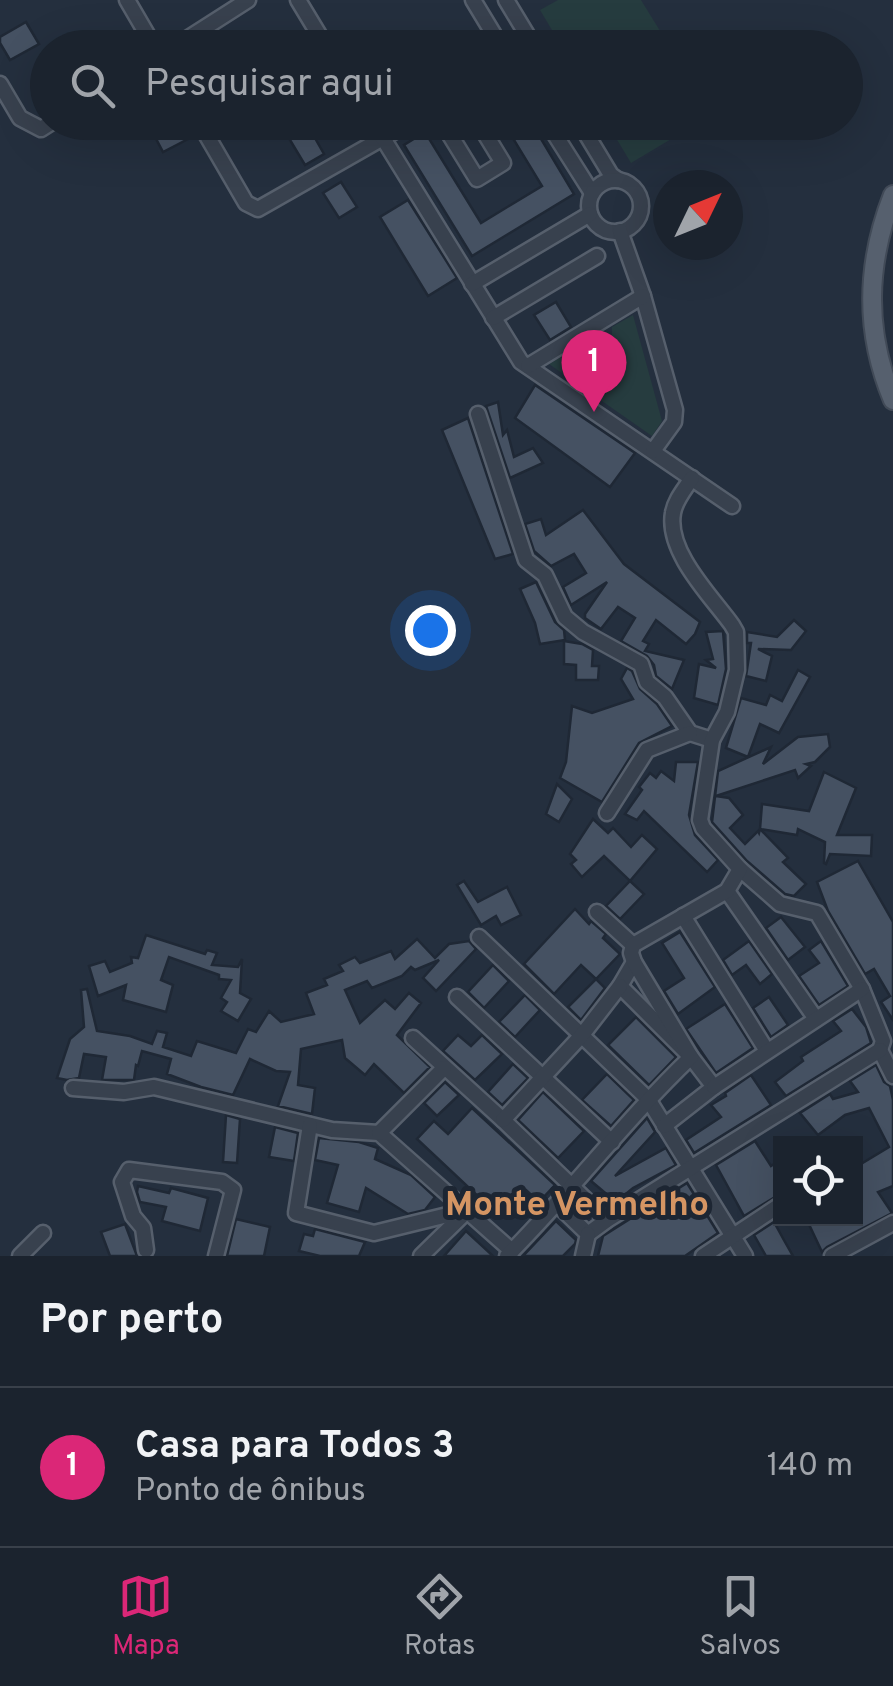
<!DOCTYPE html>
<html lang="pt">
<meta charset="utf-8">
<style>
:root{--surface:#1b232e;--page:#282f3a;--text:#f1f3f6;--muted:#a0a4aa;--line:#39404a;--accent:#db2777}
body{margin:0;font-family:Overpass,sans-serif;background:var(--page);color:var(--text)}
.controls{position:absolute;right:30px;bottom:30px;display:grid;overflow:hidden;border-radius:0px;box-shadow:0 10px 40px #0002}
.controls button{width:90px;height:90px;display:grid;place-items:center;padding:0;border:0;border-bottom:2px solid var(--line);background:var(--surface);color:var(--text);font:50px sans-serif}
.compass{position:absolute;left:653px;top:170px;width:90px;height:90px;border-radius:50%;background:var(--surface);box-shadow:0 10px 40px #0002;rotate:47deg}
.you{position:absolute;left:430px;top:630px;width:35px;height:35px;margin:-25px;border:8px solid #fff;border-radius:50%;background:#1a73e8;box-shadow:0 0 0 15px #1a73e833}
.badge{display:grid;place-items:center;width:65px;height:65px;border-radius:50%;background:var(--accent);color:#fff;font-size:32px;font-weight:700}
.pin{position:absolute;translate:-50% -82px;filter:drop-shadow(0 2px 5px #0008)}
.pin::after{content:'';position:absolute;top:52px;width:35px;height:30px;background:inherit;clip-path:polygon(0 0,100% 0,50% 100%)}
.list{margin:0;padding:0;list-style:none}
h2{display:flex;justify-content:space-between;align-items:center;height:130px;margin:0;padding:0 40px;font-size:42px}
h2 small{font-size:32px;font-weight:400;color:var(--muted)}
.list li{display:grid;grid-template-columns:65px 1fr auto;gap:30px;align-items:center;box-sizing:border-box;height:160px;padding:0 40px;border-top:2px solid var(--line)}
.list b{display:block;font-size:38px;white-space:nowrap}
.list p{margin:0;font-size:32px;white-space:nowrap;color:var(--muted)}
.list em{font-size:32px;font-style:normal;color:var(--muted)}
.icon{flex:none;width:55px;height:55px;fill:none;stroke:currentColor;stroke-width:2;stroke-linecap:round;stroke-linejoin:round}
.map{position:relative;flex:none;width:893px;height:1256px;overflow:hidden}
.search{position:absolute;background:var(--surface);box-shadow:0 10px 40px #0002;left:30px;right:30px;top:30px;height:110px;display:flex;align-items:center;gap:25px;box-sizing:border-box;padding:0 35px;border-radius:55px;color:var(--muted);font-size:38px}
.sheet{height:290px;background:var(--surface)}
nav{display:flex;justify-content:space-around;align-items:center;box-sizing:border-box;height:140px;border-top:2px solid var(--line);background:var(--surface);font-size:28px;color:var(--muted)}
nav a{display:grid;justify-items:center;gap:5px}
nav .on{color:var(--accent)}
.map>svg:first-child{display:block}
</style>
<div class="map">
<svg width="893" height="1256" viewBox="0 0 893 1256">
<rect width="100%" height="100%" fill="#242f3e"/>
<g fill="#263c3f">
<path d="M558,0h83l29,47h-108l-22,-37z"/>
<path d="M607,123h91l-67,40z"/>
<path d="M633,315l29,106 -10,15 -103,-72 21,-12 8,5 34,-20v-10z"/>
</g>
<g fill="#455162" stroke="#1f2835" stroke-width="2.5">
<path d="M26,22l13,22 -29,16 -10,-17v-6z"/>
<path d="M173,122h9l8,16 -27,14 -10,-19z"/>
<path d="M503,122h28l43,72 -102,62 -68,-111 21,-13 56,91 61,-37z"/>
<path d="M307,124l17,30 -19,11 -18,-30z"/>
<path d="M341,182l16,25 -18,11 -16,-25z"/>
<path d="M408,200l49,78 -29,18 -48,-79z"/>
<path d="M556,302l15,25 -21,13 -16,-25z"/>
<path d="M535,385l100,68 -25,34 -95,-69z"/>
<path d="M498,402l5,33 4,-5 7,27 19,-9 10,15 -33,15 -24,-72z"/>
<path d="M468,418l45,136 -18,5 -53,-129z"/>
<path d="M583,510l41,54 76,58 -5,12 -9,10 -30,-24 -13,21 6,3 -4,7 39,9 -12,29 -16,-13 -2,-11 -7,-9 -26,-15 14,-23 -17,-11 -17,22 -16,-11v-4l22,-32 -36,23 -8,-18 23,-14 -12,-19 -23,12 -17,-15 -9,-27 16,-5 5,16z"/>
<path d="M536,582l19,40 9,8 1,10 -25,4 -5,-21 -15,-34z"/>
<path d="M794,620l12,11 -15,19 -33,-1 14,7 -6,25 -20,-5 5,-33h-4v-11l30,5z"/>
<path d="M723,631l3,38 -8,36 -24,-7 5,-34 17,4 -10,-8 7,-1 -7,-27z"/>
<path d="M564,641l18,3 11,6 -1,16h7l-1,14h-22v-15l-12,-1z"/>
<path d="M627,668l5,3 8,18 17,15 15,22 -33,17 -37,59 -42,-24 6,-16 6,-56 20,7 41,-14 -12,-20z"/>
<path d="M798,670l12,7 -31,56 -19,-9 -12,33 -22,-9 15,-50 25,7 4,-10 12,6z"/>
<path d="M828,734l2,13 -15,15 -9,2 5,2 -13,12 -3,-8 -79,26 13,2 14,17 -13,13 15,16 13,-13 1,2 1,-4 28,29 -5,4 23,22 -12,12 -9,-2 -38,-33 -35,-39 6,-51 53,-24 -8,17 35,-27z"/>
<path d="M676,762h22l-9,53 6,20 23,25 -11,12 -63,-61 -7,9 -12,-6 17,-24 -3,-3 11,-14 6,5 5,-7 13,10z"/>
<path d="M824,772l32,16 -19,47h35l-1,21 -41,-2 -4,10 -2,-1 1,-21 -27,-13 -1,6 -37,-6 2,-25 47,7z"/>
<path d="M557,784l15,15 -13,23 -13,-8z"/>
<path d="M593,819l15,14 5,-5 18,19 11,-12 15,14 -27,32 -26,-25 -22,21 -11,-13 5,-4 -6,-6z"/>
<path d="M858,861l35,61v98l-12,-18 9,-6 -16,-27 -9,5 -37,-63 -11,-29z"/>
<path d="M464,881l14,21 29,-15 14,28 -20,10 -5,-9 -15,9 -24,-40z"/>
<path d="M630,881l14,13 -24,25 -14,-13z"/>
<path d="M575,909l14,15 2,-3 15,13 -3,4 17,16 -24,25 -15,-14 -27,29 -30,-30z"/>
<path d="M781,917l24,30 -17,13 -22,-32z"/>
<path d="M680,932l35,55 -37,27 -14,-23 20,-13 -22,-35z"/>
<path d="M146,935l59,19 2,-4 10,3 -5,12 26,2 4,-8 -2,34 11,6 -13,22 -17,-10 6,-9 -6,-4 10,-18 -12,-1v-4l-50,-18 -8,23 12,5 -7,27 -43,-12 3,-15 -28,11 -9,-30 16,-5 5,11 22,-9 -1,-6 7,1z"/>
<path d="M417,939l18,19 14,-14 20,-3 7,8 -40,42 -13,-13 16,-18 -24,10 -4,-3 -9,9 -30,12 -5,-7 -22,9 15,33 25,-23 10,9 14,-16 12,10 -24,32 33,32 -26,26 -30,-29 -9,11 -20,-17 -3,-18 -41,9 -3,36 17,3 -3,26 -34,-8 12,-34 -14,-1 -26,-12 -17,36 -32,-8 -34,-13 4,-15 -29,-8 -4,15 -2,-1 -2,15h-32l4,-23 -22,-3 -5,24 -12,2 -10,-2 13,-39 14,-12 -3,-37 6,-1 10,42 33,5 22,8 5,-13 10,2 -4,14 28,9 6,-15 39,12 12,-24 8,3 13,-21 12,11 33,-8 -8,-21 21,-8 -3,-6 19,-8 -4,-6 16,-8 5,6 31,-12 4,8z"/>
<path d="M749,941l23,33 -12,10 -14,-19 -14,10 -9,-15z"/>
<path d="M821,941l27,45 -29,19 -20,-29 20,-13 -10,-13z"/>
<path d="M493,965l16,16 -25,27 -16,-16z"/>
<path d="M596,979l9,9 -24,32 -13,-13z"/>
<path d="M525,995l15,15 -25,27 -16,-15z"/>
<path d="M769,997l19,28 -17,12 -18,-29z"/>
<path d="M725,1004l28,44 -37,25 -30,-44z"/>
<path d="M852,1009l14,18 5,16 -85,53 -11,-14 28,-21 -2,-4 40,-26 -8,-10z"/>
<path d="M636,1017l40,40 -27,28 -41,-40z"/>
<path d="M458,1035l13,11 11,-11 20,19 -27,26 -32,-29z"/>
<path d="M513,1064l15,14 -26,27 -14,-13z"/>
<path d="M876,1065l8,17 6,4 3,14v86l-15,6 14,21 -65,34 -5,5 -16,-34h50v-51l33,-20 -20,-39 -24,7 -27,20 -18,-22 30,-19 3,5 25,-7 -8,-11z"/>
<path d="M607,1074l27,26 -23,26 -29,-26z"/>
<path d="M751,1075l20,30 -77,48 -8,-13 35,-23 -10,-12 15,-9 -1,-3z"/>
<path d="M445,1082l14,13 -22,21 -13,-13z"/>
<path d="M543,1092l41,39 -26,27 -40,-38z"/>
<path d="M472,1108l83,77 -16,17 -13,-12 -26,27 -83,-78 17,-18 14,13z"/>
<path d="M226,1115l14,4 -3,44 -14,-1z"/>
<path d="M647,1118l8,14 -40,44 51,-28 10,17 -43,23 -17,14 -25,-21z"/>
<path d="M275,1127l23,6 -4,28 -25,-4z"/>
<path d="M319,1138l40,4 19,6 -3,11 36,16 24,22 -10,13 -17,4 -42,-26 -7,24 -32,-9 11,-38 -23,-5z"/>
<path d="M755,1141l16,25 9,-6v34l-36,22 -28,-51z"/>
<path d="M687,1183l31,50 -33,23h-87l5,-20z"/>
<path d="M138,1186l31,7 2,-5 37,10 -8,33 -38,-10 4,-14 -26,-5 -3,-10z"/>
<path d="M236,1219l34,8 -6,29h-37z"/>
<path d="M556,1221l20,19 -1,4 -12,12h-40z"/>
<path d="M774,1222l11,20 8,14h-27l-12,-21z"/>
<path d="M125,1224l12,32h-27l-9,-24z"/>
<path d="M315,1229l50,13 -6,14h-39l-21,-5 5,-17 9,2z"/>
<path d="M466,1231l27,25h-49z"/>
</g>
<g fill="none" stroke-linecap="round" stroke-linejoin="round">
<g stroke="#565f6c" stroke-width="19">
<g id="minor">
<path d="M127,0l28,48"/>
<path d="M298,0l29,48"/>
<path d="M473,0l29,48"/>
<path d="M506,0l29,48"/>
<path d="M173,48l75,-48"/>
<path d="M0,84l20,34 21,11 11,-7"/>
<path d="M199,122l47,81 12,6 153,-87"/>
<path d="M373,122l148,240 211,144"/>
<path d="M442,122l35,57 26,-16 -25,-41"/>
<path d="M547,122l45,71"/>
<path d="M579,122l32,53 7,5"/>
<circle cx="615" cy="206" r="26"/>
<path d="M620,231l23,65 32,114 -1,12 -21,29"/>
<path d="M472,284l118,-70"/>
<path d="M493,318l104,-62"/>
<path d="M528,366l115,-70"/>
<path d="M478,414l48,146 19,15 20,42 18,15 58,32 6,18 18,15 25,36 22,7"/>
<path d="M607,813l40,-63 43,-17"/>
<path d="M740,869l40,35 37,9 45,76 21,52 -3,9"/>
<path d="M727,891l89,128"/>
<path d="M597,912l36,33"/>
<path d="M683,916l84,135"/>
<path d="M479,937l169,162 97,157"/>
<path d="M634,962l-14,24 71,71 23,30 -50,39"/>
<path d="M457,997l155,145"/>
<path d="M413,1038l90,82 104,100"/>
<path d="M880,1050l13,26"/>
<path d="M714,1087l148,-98"/>
<path d="M73,1088l51,4 30,-5 178,43 47,3 133,118"/>
<path d="M503,1120l79,-85 38,-49"/>
<path d="M310,1125l-14,88 78,20 94,-23"/>
<path d="M379,1133l65,-65"/>
<path d="M557,1204l31,30"/>
<path d="M588,1234l19,-14 273,-170"/>
<path d="M146,1250l-3,-22 -10,-12 -11,-34 7,-12 93,12 11,8 -17,66"/>
<path d="M20,1256l23,-23"/>
<path d="M421,1256l46,-45"/>
<path d="M507,1256c64,-64 119,-137 184,-199l-57,-95 -3,-9 2,-8 94,-54 13,-22 -37,-41 -3,-8 12,-80 15,-28 10,-42 -1,-38 -4,-7c-20,-28 -66,-73 -59,-112 2,-13 12,-24 19,-35"/>
<path d="M583,1256l5,-22"/>
<path d="M703,1256l77,-51"/>
<path d="M832,1256l61,-33"/>
</g>
</g>
<g stroke="#414a57" stroke-width="22">
<path id="major" d="M893,195c-27,69 -29,136 0,205"/>
</g>
<use href="#minor" stroke="#38414e" stroke-width="14"/>
<use href="#major" stroke="#56606e" stroke-width="18"/>
</g>
<g text-anchor="middle" dominant-baseline="central" stroke-width="10" stroke-linejoin="round" paint-order="stroke">
<g font-size="35" font-weight="bold" fill="#d59563" stroke="#1d2633">
<text x="577" y="1206">Monte Vermelho</text>
</g>
</g>
</svg>
<div class="controls">
<button><svg class="icon" aria-label="locate" viewBox="0 0 24 24"><circle cx="12" cy="12" r="6"/><path d="M12 2v4M12 18v4M2 12h4M18 12h4"/></svg></button>
</div>
<svg class="compass" viewBox="-18 -18 36 36"><path d="M0-13l5 13h-10z" fill="#e53935"/><path d="M0 13l5-13h-10z" fill="#a0a4aa"/></svg>
<div class="you"></div>
<div class="pin badge" style="left:594px;top:412px">1</div>
<div class="search"><svg class="icon" aria-label="search" viewBox="0 0 24 24"><circle cx="10" cy="10" r="6"/><path d="M15 15l6 6"/></svg>Pesquisar aqui</div>
</div>
<section class="sheet">
<h2>Por perto<small></small></h2>
<ul class="list">
<li><span class="badge">1</span><div><b>Casa para Todos 3</b><p>Ponto de ônibus</p></div><em>140 m</em></li>
</ul>
</section>
<nav>
<a class="on"><svg class="icon" aria-label="map" viewBox="0 0 24 24"><path d="M3 6l6-2 6 2 6-2v14l-6 2-6-2-6 2zM9 4v14M15 6v14"/></svg>Mapa</a>
<a><svg class="icon" aria-label="directions" viewBox="0 0 24 24"><path d="M12 3l9 9-9 9-9-9zM9 14v-3h6M13 9l2 2-2 2"/></svg>Rotas</a>
<a><svg class="icon" aria-label="saved" viewBox="0 0 24 24"><path d="M7 4h10v16l-5-4-5 4z"/></svg>Salvos</a>
</nav>
